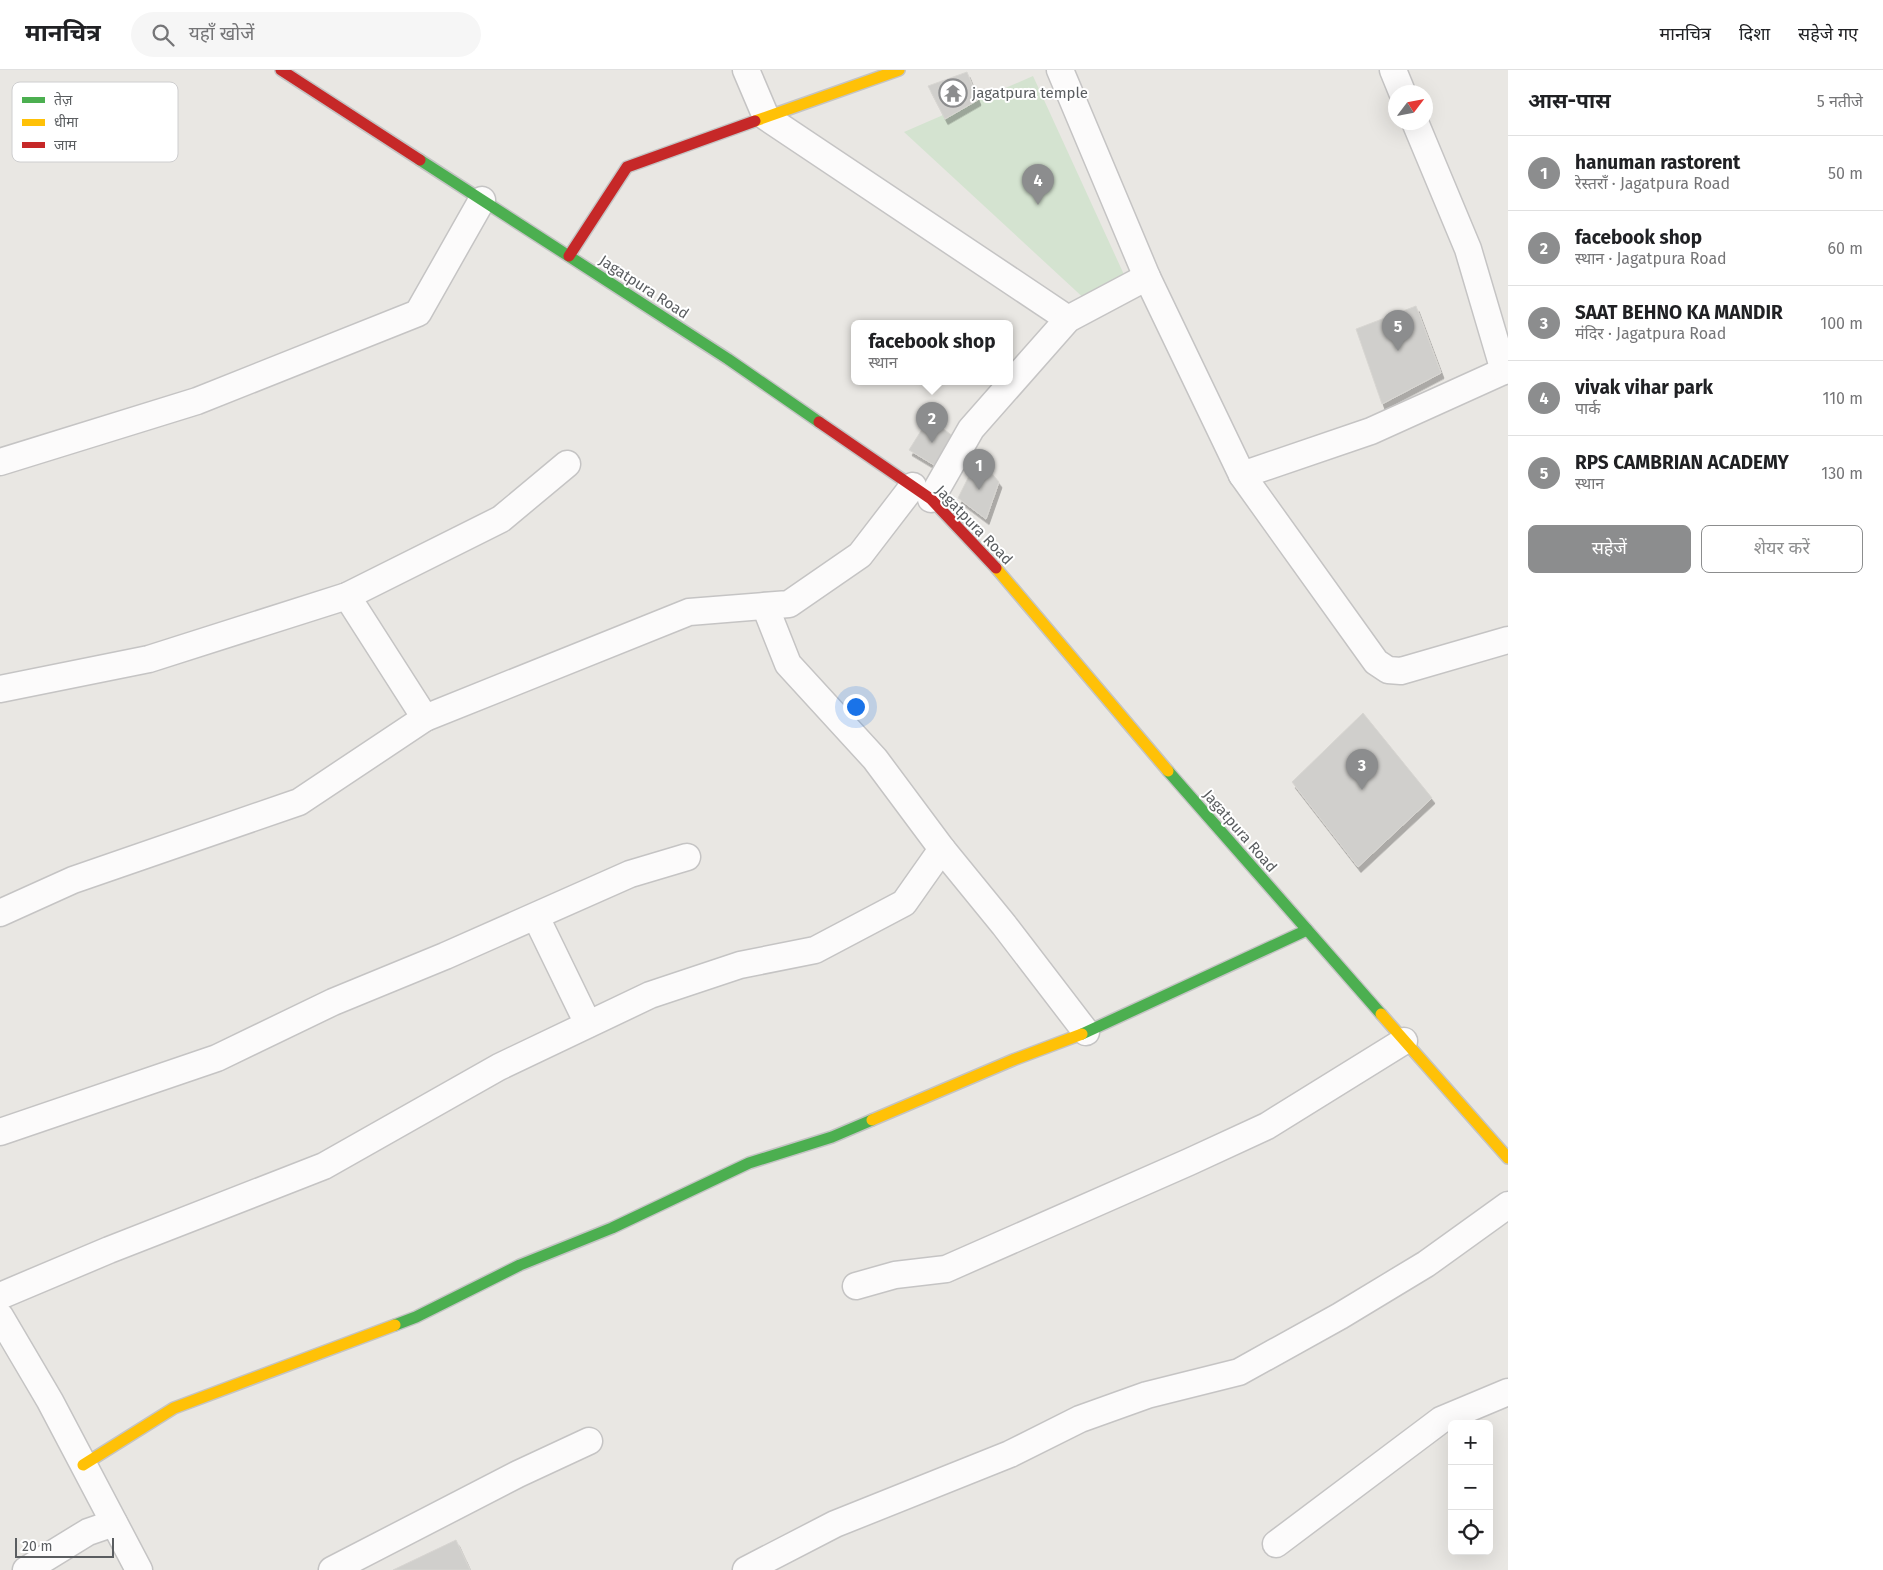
<!DOCTYPE html>
<html lang="hi">
<meta charset="utf-8">
<style>
:root{--surface:#fff;--page:#f6f6f6;--text:#202124;--muted:#757577;--line:#e0e0e0;--accent:#8c8d8e}
body{margin:0;font-family:"Fira Sans","Noto Sans Devanagari",sans-serif;background:var(--page);color:var(--text)}
.controls{position:absolute;right:15px;bottom:15px;display:grid;overflow:hidden;border-radius:8px;box-shadow:0 5px 20px #0002}
.controls button{width:45px;height:45px;display:grid;place-items:center;padding:0;border:0;border-bottom:1px solid var(--line);background:var(--surface);color:var(--text);font:25px sans-serif}
.compass{position:absolute;left:1388px;top:15px;width:45px;height:45px;border-radius:50%;background:var(--surface);box-shadow:0 5px 20px #0002;rotate:58deg}
.scale{position:absolute;left:15px;bottom:12px;width:99px;box-sizing:border-box;padding-left:5px;border:2px solid #5a5d60;border-top:0;font-size:14px;line-height:18px;white-space:nowrap;color:#5a5d60;-webkit-text-stroke:4px #fff;paint-order:stroke}
.you{position:absolute;left:855px;top:636px;width:18px;height:18px;margin:-12px;border:4px solid #fff;border-radius:50%;background:#1a73e8;box-shadow:0 0 0 8px #1a73e833}
.badge{display:grid;place-items:center;width:32px;height:32px;border-radius:50%;background:var(--accent);color:#fff;font-size:16px;font-weight:700}
.pin{position:absolute;translate:-50% -41px;filter:drop-shadow(0 1px 2px #0008)}
.pin::after{content:'';position:absolute;top:26px;width:18px;height:15px;background:inherit;clip-path:polygon(0 0,100% 0,50% 100%)}
.popup{position:absolute;left:851px;top:250px;width:162px;height:65px;box-sizing:border-box;display:grid;place-content:center;border-radius:8px;background:var(--surface);filter:drop-shadow(0 1px 4px #0005);font-size:16px;white-space:nowrap;color:var(--muted)}
.popup b{font-size:19px;color:var(--text)}
.popup::after{content:'';position:absolute;left:50%;top:100%;margin-left:-10px;border:10px solid transparent;border-top-color:var(--surface)}
.list{margin:0;padding:0;list-style:none}
h2{display:flex;justify-content:space-between;align-items:center;height:65px;margin:0;padding:0 20px;font-size:21px}
h2 small{font-size:16px;font-weight:400;color:var(--muted)}
.list li{display:grid;grid-template-columns:32px 1fr auto;gap:15px;align-items:center;box-sizing:border-box;height:75px;padding:0 20px;border-top:1px solid var(--line)}
.list b{display:block;font-size:19px;white-space:nowrap}
.list p{margin:0;font-size:16px;white-space:nowrap;color:var(--muted)}
.list em{font-size:16px;font-style:normal;color:var(--muted)}
.actions{display:flex;gap:10px;padding:15px 20px}
.actions a{flex:1;padding:11px 0;border:1px solid var(--accent);border-radius:8px;text-align:center;font-size:18px;color:var(--accent)}
.actions .main{background:var(--accent);color:#fff}
.icon{flex:none;width:28px;height:28px;fill:none;stroke:currentColor;stroke-width:2;stroke-linecap:round;stroke-linejoin:round}
.map{position:relative;flex:none;width:1508px;height:1500px;overflow:hidden}
header{display:flex;align-items:center;gap:30px;box-sizing:border-box;height:70px;padding:0 25px;background:var(--surface);border-bottom:1px solid var(--line)}
header strong{font-size:24px}
nav{display:flex;gap:28px;margin-inline-start:auto;font-size:18px}
.search{width:350px;height:45px;background:var(--page);display:flex;align-items:center;gap:12px;box-sizing:border-box;padding:0 18px;border-radius:28px;color:var(--muted);font-size:19px}
main{display:flex}
aside{flex:1;background:var(--surface)}
.map>svg:first-child{display:block}
</style>
<header>
<strong>मानचित्र</strong>
<div class="search"><svg class="icon" aria-label="search" viewBox="0 0 24 24"><circle cx="10" cy="10" r="6"/><path d="M15 15l6 6"/></svg>यहाँ खोजें</div>
<nav><a>मानचित्र</a><a>दिशा</a><a>सहेजे गए</a></nav>
</header>
<main>
<div class="map">
<svg width="1508" height="1500" viewBox="0 0 1508 1500">
<defs>
<filter id="shadow"><feDropShadow dx="3" dy="5.5" stdDeviation="0" flood-color="#0004"/></filter>
</defs>
<rect width="100%" height="100%" fill="#e9e7e3"/>
<path fill="#d4e3d0" d="M1033,6l93,203 -38,23 -184,-170z"/>
<g fill="#d0cfcc" stroke="#d8d6d2" filter="url(#shadow)">
<path d="M967,2l11,28 -33,19 -17,-33z"/>
<path d="M1416,236l25,67 -59,31 -26,-75z"/>
<path d="M929,348l25,19 -15,31 -30,-18z"/>
<path d="M984,394l15,18 -13,37 -28,-21 11,-22z"/>
<path d="M1363,643l69,85 -74,69 -66,-85z"/>
<path d="M456,1470l14,30h-77z"/>
</g>
<g fill="none" stroke-linecap="round" stroke-linejoin="round">
<g stroke="#c5c4c4" stroke-width="29">
<g id="street">
<path d="M746,0l20,47 302,202"/>
<path d="M1060,0l87,207 95,198 129,-44 137,-62"/>
<path d="M1393,0l9,22"/>
<path d="M1415,52l53,127 36,122"/>
<path d="M0,392l197,-61 221,-88 64,-113"/>
<path d="M1242,405l134,187 12,8 13,1 107,-31"/>
<path d="M931,429l40,-70 97,-110 79,-42"/>
<path d="M347,526l78,122"/>
<path d="M765,536l23,58 87,95 67,90 62,76 82,107"/>
<path d="M0,619l149,-30 198,-63 154,-77 66,-55"/>
<path d="M0,843l73,-33 226,-78 126,-84 264,-106 100,-8 71,-49 53,-69"/>
<path d="M536,847l52,107"/>
<path d="M0,1062l217,-74 116,-56 112,-46 185,-82 57,-17"/>
<path d="M856,1216l39,-11 51,-6 243,-107 78,-36 137,-85"/>
<path d="M0,1226l109,-46 215,-84 175,-99 151,-72 90,-30 75,-15 89,-47 38,-54"/>
<path d="M0,1246l50,85 89,169"/>
<path d="M1276,1474l165,-124 67,-28"/>
<path d="M26,1500l62,-38 26,-9"/>
<path d="M332,1500l186,-96 71,-33"/>
<path d="M746,1500l89,-46 175,-70 70,-35 67,-24 92,-23 101,-56 86,-52 82,-59"/>
</g>
</g>
<g stroke="#c4c4c4" stroke-width="14">
<g id="fast">
<path d="M420,90l308,199 91,63"/>
<path d="M1168,701l213,243"/>
<path d="M1082,964l225,-104"/>
<path d="M395,1255l21,-8 104,-52 92,-37 137,-65 83,-26 40,-17"/>
</g>
</g>
<g stroke="#c4c4c4" stroke-width="14">
<g id="slow">
<path d="M755,51l144,-51"/>
<path d="M996,498l172,203"/>
<path d="M1381,944l127,144"/>
<path d="M872,1050l141,-60 69,-26"/>
<path d="M83,1395l91,-57 221,-83"/>
</g>
</g>
<g stroke="#c4c4c4" stroke-width="14">
<g id="jam">
<path d="M281,0l139,90"/>
<path d="M569,186l58,-89 128,-46"/>
<path d="M819,352l112,77 65,69"/>
</g>
</g>
<use href="#street" stroke="#fcfbfb" stroke-width="26"/>
<use href="#fast" stroke="#4caf50" stroke-width="11"/>
<use href="#slow" stroke="#ffc107" stroke-width="11"/>
<use href="#jam" stroke="#c62828" stroke-width="11"/>
</g>
<defs>
<g id="temple-ring" transform="scale(1.4375)"><circle r="9.5" fill="#fff" stroke="#8c8d8e" stroke-width="1.5"/><path d="M0-6L5-2H3V0L6.5 2.5H4V6H1.5V3h-3V6H-4V2.5H-6.5L-3 0V-2H-5Z" fill="#8c8d8e"/></g>
</defs>
<g fill-rule="evenodd">
<use href="#temple-ring" x="953" y="23"/>
</g>
<g text-anchor="middle" dominant-baseline="central" stroke-width="4" stroke-linejoin="round" paint-order="stroke">
<g font-size="15" fill="#5a5d60" stroke="#fff" text-anchor="start">
<text x="972" y="23">jagatpura temple</text>
</g>
<g font-size="15" fill="#5a5d60" stroke="#fff">
<text transform="translate(644 217) rotate(33)">Jagatpura Road</text>
<text transform="translate(974 455) rotate(46)">Jagatpura Road</text>
<text transform="translate(1240 761) rotate(49)">Jagatpura Road</text>
</g>
</g>
<rect x="12" y="12" width="166" height="80" rx="8" fill="#fff" stroke="#cececf" stroke-width="1"/>
<rect x="22" y="27" width="23" height="6" fill="#4caf50"/>
<rect x="22" y="49" width="23" height="7" fill="#ffc107"/>
<rect x="22" y="72" width="23" height="6" fill="#c62828"/>
<g font-size="14" fill="#5a5d60">
<text x="54" y="35">तेज़</text>
<text x="54" y="57">धीमा</text>
<text x="54" y="80">जाम</text>
</g>
</svg>
<div class="controls">
<button>+</button>
<button>−</button>
<button><svg class="icon" aria-label="locate" viewBox="0 0 24 24"><circle cx="12" cy="12" r="6"/><path d="M12 2v4M12 18v4M2 12h4M18 12h4"/></svg></button>
</div>
<svg class="compass" viewBox="-18 -18 36 36"><path d="M0-13l5 13h-10z" fill="#e53935"/><path d="M0 13l5-13h-10z" fill="#757577"/></svg>
<div class="scale">20 m</div>
<div class="you"></div>
<div class="pin badge" style="left:979px;top:420px">1</div>
<div class="pin badge" style="left:932px;top:373px">2</div>
<div class="popup"><b>facebook shop</b>स्थान</div>
<div class="pin badge" style="left:1362px;top:720px">3</div>
<div class="pin badge" style="left:1038px;top:135px">4</div>
<div class="pin badge" style="left:1398px;top:281px">5</div>
</div>
<aside>
<h2>आस-पास<small>5 नतीजे</small></h2>
<ul class="list">
<li><span class="badge">1</span><div><b>hanuman rastorent</b><p>रेस्तराँ · Jagatpura Road</p></div><em>50 m</em></li>
<li><span class="badge">2</span><div><b>facebook shop</b><p>स्थान · Jagatpura Road</p></div><em>60 m</em></li>
<li><span class="badge">3</span><div><b>SAAT BEHNO KA MANDIR</b><p>मंदिर · Jagatpura Road</p></div><em>100 m</em></li>
<li><span class="badge">4</span><div><b>vivak vihar park</b><p>पार्क</p></div><em>110 m</em></li>
<li><span class="badge">5</span><div><b>RPS CAMBRIAN ACADEMY</b><p>स्थान</p></div><em>130 m</em></li>
</ul>
<div class="actions"><a class="main">सहेजें</a><a>शेयर करें</a></div>
</aside>
</main>
